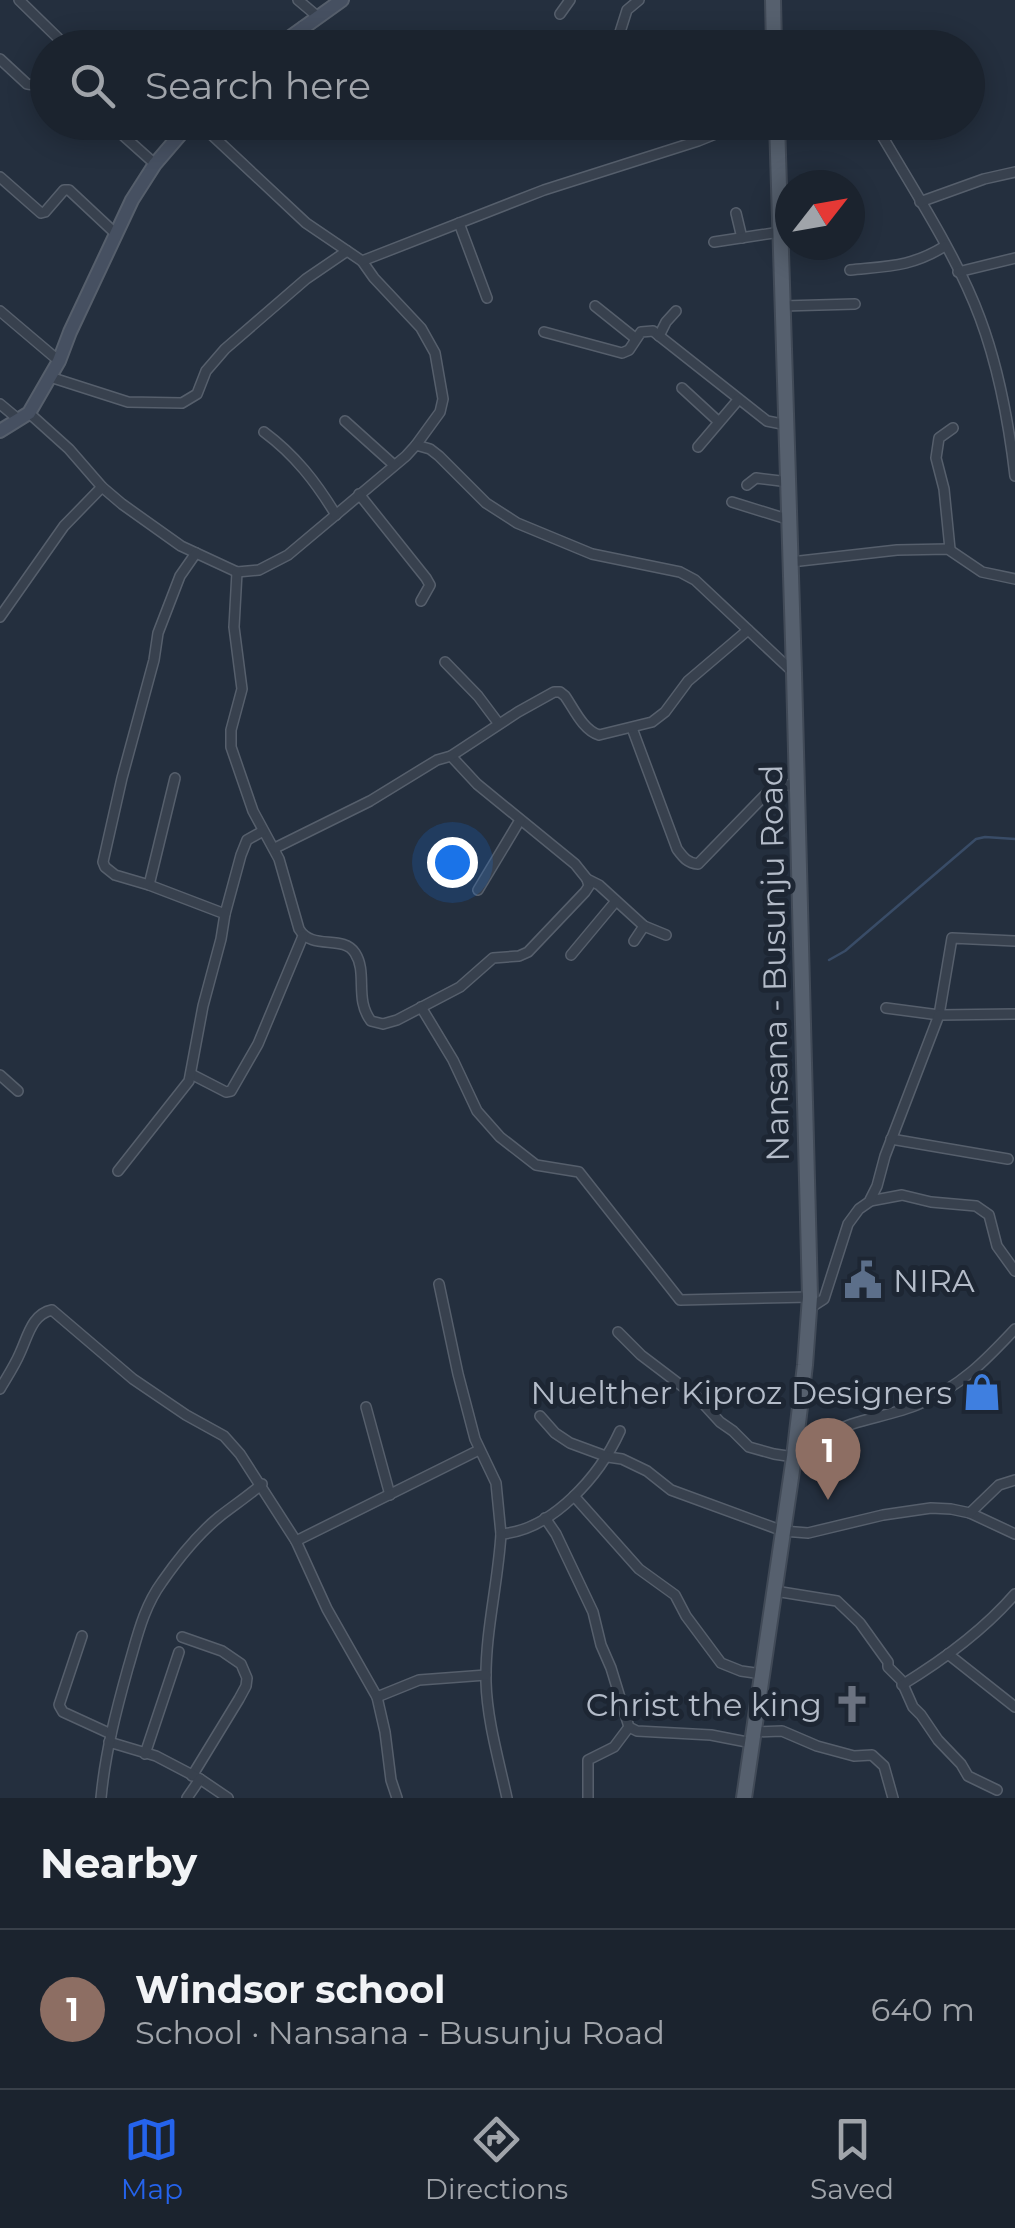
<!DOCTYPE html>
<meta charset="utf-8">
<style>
:root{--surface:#1b232e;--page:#242b36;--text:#f1f3f6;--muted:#a0a4aa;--line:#39404a;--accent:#2563eb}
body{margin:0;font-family:Montserrat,sans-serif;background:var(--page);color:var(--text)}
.compass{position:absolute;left:775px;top:170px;width:90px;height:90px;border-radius:50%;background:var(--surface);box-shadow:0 5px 25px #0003;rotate:59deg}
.you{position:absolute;left:452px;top:862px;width:35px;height:35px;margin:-25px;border:8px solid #fff;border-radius:50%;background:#1a73e8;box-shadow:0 0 0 15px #1a73e833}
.badge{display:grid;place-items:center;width:65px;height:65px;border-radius:50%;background:var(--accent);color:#fff;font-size:32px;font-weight:700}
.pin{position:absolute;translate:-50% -82px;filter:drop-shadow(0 2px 5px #0008)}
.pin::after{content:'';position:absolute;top:52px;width:35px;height:30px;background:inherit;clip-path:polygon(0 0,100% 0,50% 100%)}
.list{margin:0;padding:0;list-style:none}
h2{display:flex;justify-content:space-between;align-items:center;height:130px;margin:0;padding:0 40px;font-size:42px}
h2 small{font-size:32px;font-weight:400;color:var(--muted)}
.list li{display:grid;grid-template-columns:65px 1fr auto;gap:30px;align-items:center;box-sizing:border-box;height:160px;padding:0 40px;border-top:2px solid var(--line)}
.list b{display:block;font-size:38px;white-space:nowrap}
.list p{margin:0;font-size:32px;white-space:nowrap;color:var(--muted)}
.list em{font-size:32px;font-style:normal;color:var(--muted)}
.icon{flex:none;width:55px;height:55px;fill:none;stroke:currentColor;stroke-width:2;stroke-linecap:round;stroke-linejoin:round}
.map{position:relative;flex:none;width:1015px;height:1798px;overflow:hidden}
.search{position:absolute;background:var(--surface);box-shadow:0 5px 25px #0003;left:30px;right:30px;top:30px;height:110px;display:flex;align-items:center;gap:25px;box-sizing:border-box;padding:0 35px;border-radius:55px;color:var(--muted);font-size:38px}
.sheet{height:290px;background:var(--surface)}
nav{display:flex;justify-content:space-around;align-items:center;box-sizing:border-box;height:140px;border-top:2px solid var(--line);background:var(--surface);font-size:28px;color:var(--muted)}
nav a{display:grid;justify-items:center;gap:5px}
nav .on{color:var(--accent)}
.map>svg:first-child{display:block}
</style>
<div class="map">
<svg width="1015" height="1798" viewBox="0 0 1015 1798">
<rect width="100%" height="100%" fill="#242f3e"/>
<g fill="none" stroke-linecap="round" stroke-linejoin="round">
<path stroke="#394c67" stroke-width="2.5" d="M829,960l16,-9 131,-112 9,-2 30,2"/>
<g stroke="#565f6c" stroke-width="12">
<g id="street">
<path d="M19,0l40,39 2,9"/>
<path d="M298,0l19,16"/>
<path d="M560,14l10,-14"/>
<path d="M303,26l10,22"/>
<path d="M615,48l12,-38 12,-10"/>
<path d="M0,59l27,25c11,3 15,-8 21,-16"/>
<path d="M108,122l47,42"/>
<path d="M198,122l108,101 56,38 12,17 47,50 14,25 8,46 -3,13 -24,33"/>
<path d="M874,122c35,61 82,131 106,196 18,48 29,107 35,158"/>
<path d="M0,177l41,36 4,-1 19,-22h5l46,43"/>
<path d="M920,202l64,-23 31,-7"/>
<path d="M736,213l6,25"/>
<path d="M459,223l28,75"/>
<path d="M714,242l66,-10"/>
<path d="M362,261l182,-71 154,-49 47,-19"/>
<path d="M850,270c39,-4 61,-3 95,-24"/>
<path d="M958,272l57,-14"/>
<path d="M595,306l40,32"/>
<path d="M783,306l72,-2"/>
<path d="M0,311l59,50"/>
<path d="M544,332l78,21 7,-3 12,-18 12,-1 114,90 20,4"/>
<path d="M659,336l7,-14 10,-11"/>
<path d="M50,377l78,25 54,1 15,-9 9,-23 19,-22 81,-70 41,-28"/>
<path d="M682,388l37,34"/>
<path d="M0,404l18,15"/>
<path d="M29,413l40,36 33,38 20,17 59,42 56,26 22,-2 29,-15 118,-99 10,-11 14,4 9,7 47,47 31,20 75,31 88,18 15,8 99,93"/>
<path d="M345,421l49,44"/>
<path d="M264,432c31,23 52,50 72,83"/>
<path d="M698,447l40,-47"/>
<path d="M747,485l9,-7 33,4"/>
<path d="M359,494l67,84 4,7 -9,16"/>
<path d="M732,502l58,18"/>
<path d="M950,549l-6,-60 -8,-31 3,-20 14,-10"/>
<path d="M791,562l106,-12 51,-1 34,23 33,7"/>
<path d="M237,572l-3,55 8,62 -11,41v17l22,64 26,48 20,70c13,22 44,5 56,24 13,20 -1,46 16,68l12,3 14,-4 63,-33 33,-29 26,-2 9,-4 57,-60 4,-6 -2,-7"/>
<path d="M0,617l64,-91 38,-39"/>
<path d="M445,662l33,34 21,28"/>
<path d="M632,728l45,121c6,8 10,14 21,15l72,-74 7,-4 20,-2"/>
<path d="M451,756l26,28 98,80 12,15 12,6 45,41 22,9"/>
<path d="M275,848l95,-47 67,-41 14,-4 67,-44 36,-20h6l5,4c9,13 18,34 34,39l53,-13 13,-10 23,-31 60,-51"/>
<path d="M149,885l26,-107"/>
<path d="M478,890l42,-70"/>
<path d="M225,914l16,-59 6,-15 16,-9"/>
<path d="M634,941l10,-15"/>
<path d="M571,955l45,-54"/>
<path d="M421,1007l32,53 24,51 23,26 36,28 43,7 101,128 130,-3"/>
<path d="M886,1008l53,7 13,-77 63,3"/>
<path d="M191,1074l35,18 5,-1 27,-47 45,-108"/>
<path d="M0,1075l18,16"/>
<path d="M891,1139l117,20"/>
<path d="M118,1171l71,-90 14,-75 18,-67 4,-25 -76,-29 -34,-10 -10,-8 -2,-5 19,-84 32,-118 4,-27 22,-57 16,-23"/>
<path d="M870,1201l32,-6 29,7 45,4 13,9 8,31 18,25"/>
<path d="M439,1284l19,90 17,65 21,44 5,51c52,-4 99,-59 119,-103"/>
<path d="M810,1308l14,-9 24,-75 11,-15 10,-7 8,-16 8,-30 54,-141 76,-1"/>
<path d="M618,1332l23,23 58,44 21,23 13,9 16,16 25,7 20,3"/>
<path d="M0,1389c7,-12 15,-24 20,-36 8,-17 12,-39 32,-43l81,69 53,36 38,21 16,18 56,87 31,68 50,88 8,35 6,48 6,18"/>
<path d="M366,1407l24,88"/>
<path d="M540,1416l15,17 15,10 38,14 14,2 25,12 24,19 112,41 25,2 75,-18 48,-7 20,1 19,4 45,21"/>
<path d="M795,1447c20,-6 38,-16 57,-23 22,-7 46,-11 67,-20 42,-18 66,-43 96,-75"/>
<path d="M574,1496l65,73 36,26 11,21 35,47 20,8 21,3"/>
<path d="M970,1513l29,-28 16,-5"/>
<path d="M545,1518l11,16 37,78 8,33 10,23 18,59 8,4 74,4 41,8"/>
<path d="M501,1534c-3,50 -16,98 -15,148 1,38 13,79 21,116"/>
<path d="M296,1541l183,-91"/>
<path d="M775,1591l62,10 23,22 28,39v5l13,13 12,27 8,8 17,25 23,24 7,12 29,14"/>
<path d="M82,1636l-23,69 4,7 48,22"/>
<path d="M182,1637l40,14 19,13 6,14 -1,8 -7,13 -47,77"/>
<path d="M948,1654l67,53"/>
<path d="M902,1685c41,-25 81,-54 113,-91"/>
<path d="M377,1697l42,-17 67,-5"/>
<path d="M753,1732l29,-1 35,15 37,10 18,-1 12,11 9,32"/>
<path d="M109,1742l47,14 44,23 28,19"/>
<path d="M145,1754l34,-102"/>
<path d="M101,1798c4,-44 15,-87 27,-130 9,-30 15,-60 34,-86 16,-23 35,-47 57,-65 14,-11 29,-21 43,-33"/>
<path d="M187,1798l13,-19"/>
<path d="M588,1798v-38l26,-13 15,-20"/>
</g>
</g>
<g stroke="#565f6c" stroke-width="16">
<g id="secondary">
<path d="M275,48l67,-48"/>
<path d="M0,431l29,-18 30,-52 11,-29 62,-132 23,-36 36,-42"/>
</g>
</g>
<g stroke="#414a57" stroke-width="18">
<g id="primary">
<path d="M773,0l1,48"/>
<path d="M744,1798l50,-341 11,-92 5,-68 -16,-624 -17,-551"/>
</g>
</g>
<use href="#street" stroke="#38414e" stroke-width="9"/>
<use href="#secondary" stroke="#465061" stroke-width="12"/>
<use href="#primary" stroke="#56606e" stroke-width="14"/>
</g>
<defs>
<g id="civic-bare" transform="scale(3)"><path d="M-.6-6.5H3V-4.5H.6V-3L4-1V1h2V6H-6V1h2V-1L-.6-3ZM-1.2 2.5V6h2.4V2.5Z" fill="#5c6f8a" stroke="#1d2633" stroke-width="2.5" paint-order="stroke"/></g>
<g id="shop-bare" transform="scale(3)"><path d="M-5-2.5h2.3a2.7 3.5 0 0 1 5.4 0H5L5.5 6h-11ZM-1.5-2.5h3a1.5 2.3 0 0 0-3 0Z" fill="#3f7fe0" stroke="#1d2633" stroke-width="2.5" paint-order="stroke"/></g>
<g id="church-bare" transform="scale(3)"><path d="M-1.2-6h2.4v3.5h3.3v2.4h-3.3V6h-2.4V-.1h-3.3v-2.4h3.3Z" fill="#6b7280" stroke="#1d2633" stroke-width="2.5" paint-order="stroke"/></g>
</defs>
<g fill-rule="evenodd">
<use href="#civic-bare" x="863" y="1280"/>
<use href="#shop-bare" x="982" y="1392"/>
<use href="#church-bare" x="852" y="1704"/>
</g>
<g text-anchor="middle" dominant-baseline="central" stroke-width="10" stroke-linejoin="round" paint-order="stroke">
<g font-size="32" fill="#b4bcc9" stroke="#1d2633">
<text transform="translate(774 963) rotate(-91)">Nansana - Busunju Road</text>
</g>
<g font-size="32" fill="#b4bcc9" stroke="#1d2633" text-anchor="end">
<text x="893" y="1280" text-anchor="start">NIRA</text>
<text x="952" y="1392">Nuelther Kiproz Designers</text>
<text x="822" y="1704">Christ the king</text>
</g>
</g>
</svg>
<svg class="compass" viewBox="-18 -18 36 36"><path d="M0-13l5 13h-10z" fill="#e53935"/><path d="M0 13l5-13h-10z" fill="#a0a4aa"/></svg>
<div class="you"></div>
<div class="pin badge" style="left:828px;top:1500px;background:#8d6e63">1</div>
<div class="search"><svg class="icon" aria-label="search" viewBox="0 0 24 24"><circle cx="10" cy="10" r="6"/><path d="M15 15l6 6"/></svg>Search here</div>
</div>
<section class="sheet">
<h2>Nearby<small></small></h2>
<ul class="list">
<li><span class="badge" style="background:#8d6e63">1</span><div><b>Windsor school</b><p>School · Nansana - Busunju Road</p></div><em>640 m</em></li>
</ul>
</section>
<nav>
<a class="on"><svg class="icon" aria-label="map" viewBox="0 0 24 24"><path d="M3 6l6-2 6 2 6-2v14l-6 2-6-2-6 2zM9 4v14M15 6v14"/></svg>Map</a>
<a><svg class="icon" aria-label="directions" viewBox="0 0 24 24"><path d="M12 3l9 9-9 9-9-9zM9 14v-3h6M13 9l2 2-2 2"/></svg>Directions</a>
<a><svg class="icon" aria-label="saved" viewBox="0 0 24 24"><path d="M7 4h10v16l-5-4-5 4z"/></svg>Saved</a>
</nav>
